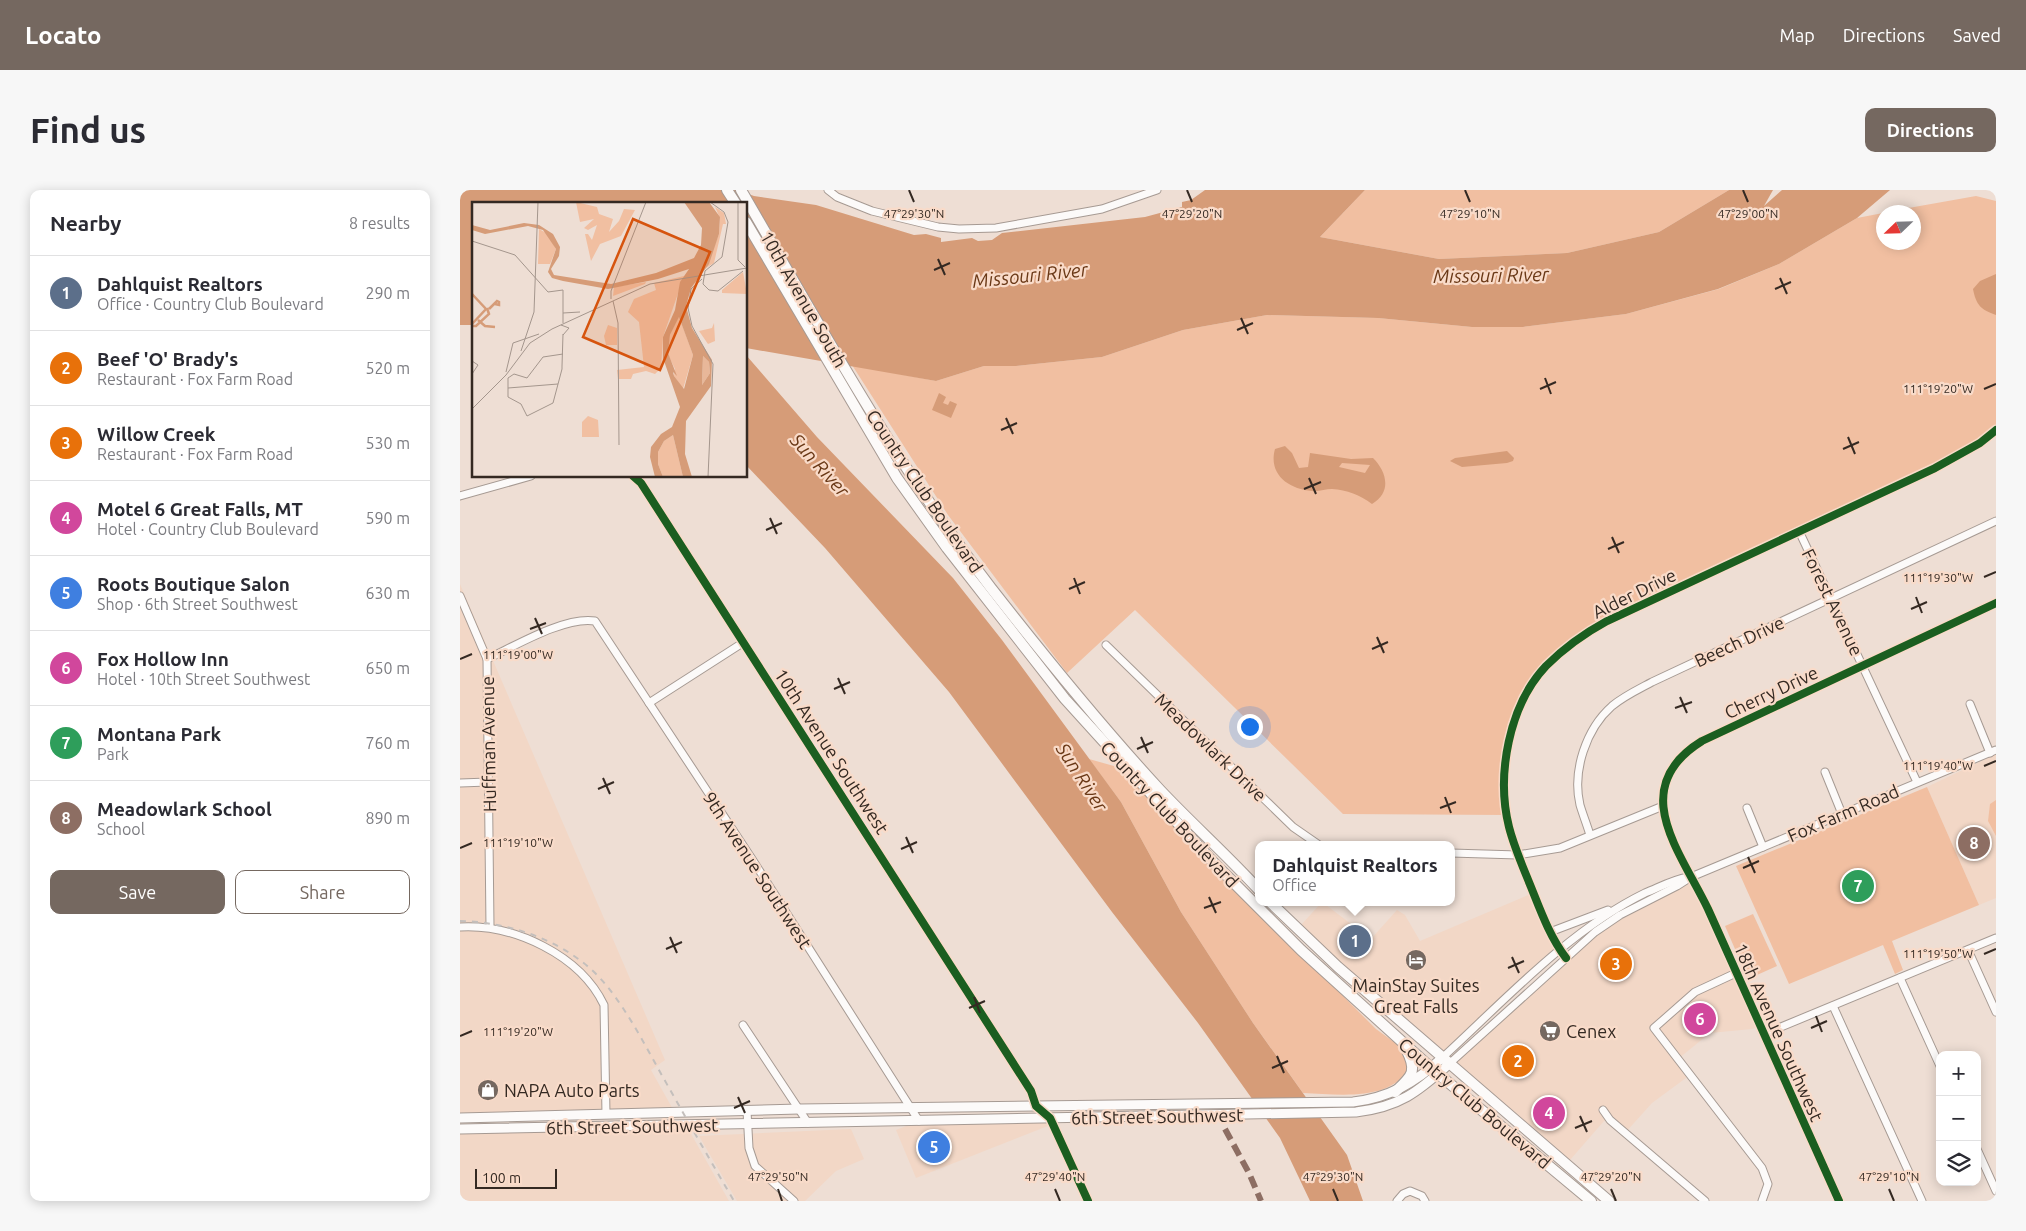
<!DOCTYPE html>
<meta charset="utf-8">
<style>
:root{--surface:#fff;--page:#f7f7f7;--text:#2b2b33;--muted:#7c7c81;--line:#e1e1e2;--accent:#756860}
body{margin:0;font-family:Ubuntu,sans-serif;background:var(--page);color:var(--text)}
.controls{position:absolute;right:15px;bottom:15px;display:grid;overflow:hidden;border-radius:10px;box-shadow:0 2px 12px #0003}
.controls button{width:45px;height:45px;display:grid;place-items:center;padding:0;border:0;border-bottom:1px solid var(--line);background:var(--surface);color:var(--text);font:25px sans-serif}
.compass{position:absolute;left:1416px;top:15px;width:45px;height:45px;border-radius:50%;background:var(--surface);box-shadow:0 2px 12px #0003;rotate:247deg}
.scale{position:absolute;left:15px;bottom:12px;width:82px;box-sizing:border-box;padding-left:5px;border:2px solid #342922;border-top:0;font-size:14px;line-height:18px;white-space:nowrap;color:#342922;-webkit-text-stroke:4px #f9dbc9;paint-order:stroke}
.you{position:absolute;left:789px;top:536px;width:18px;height:18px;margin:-12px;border:4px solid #fff;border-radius:50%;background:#1a73e8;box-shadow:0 0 0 8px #1a73e833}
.badge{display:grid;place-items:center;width:32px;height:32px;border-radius:50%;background:var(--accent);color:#fff;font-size:16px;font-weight:700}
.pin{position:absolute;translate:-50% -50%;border:2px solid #fff;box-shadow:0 1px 5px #0006}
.popup{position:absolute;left:795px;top:651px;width:200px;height:65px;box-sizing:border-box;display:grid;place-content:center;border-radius:10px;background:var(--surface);filter:drop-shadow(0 1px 4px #0005);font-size:16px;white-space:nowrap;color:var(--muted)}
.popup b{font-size:19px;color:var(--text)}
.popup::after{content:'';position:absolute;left:50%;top:100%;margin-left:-10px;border:10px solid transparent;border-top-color:var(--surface)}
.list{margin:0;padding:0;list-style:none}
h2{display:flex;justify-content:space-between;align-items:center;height:65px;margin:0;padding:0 20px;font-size:21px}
h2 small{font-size:16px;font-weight:400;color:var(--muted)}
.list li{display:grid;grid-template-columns:32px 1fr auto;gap:15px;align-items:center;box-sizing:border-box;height:75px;padding:0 20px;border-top:1px solid var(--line)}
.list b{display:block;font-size:19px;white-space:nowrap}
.list p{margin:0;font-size:16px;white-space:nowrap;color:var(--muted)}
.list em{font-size:16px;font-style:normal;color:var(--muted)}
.actions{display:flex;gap:10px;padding:15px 20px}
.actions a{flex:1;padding:11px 0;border:1px solid var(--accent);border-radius:10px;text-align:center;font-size:18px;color:var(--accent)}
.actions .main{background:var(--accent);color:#fff}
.icon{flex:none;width:28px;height:28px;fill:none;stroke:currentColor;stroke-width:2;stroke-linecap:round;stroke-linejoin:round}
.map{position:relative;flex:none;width:1536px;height:1011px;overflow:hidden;border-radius:10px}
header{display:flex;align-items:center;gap:30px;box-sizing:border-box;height:70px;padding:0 25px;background:var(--accent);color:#fff}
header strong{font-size:24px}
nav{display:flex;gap:28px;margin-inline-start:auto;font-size:18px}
.intro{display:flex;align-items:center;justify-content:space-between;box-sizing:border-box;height:120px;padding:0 30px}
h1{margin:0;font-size:35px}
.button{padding:12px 22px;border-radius:10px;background:var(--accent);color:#fff;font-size:18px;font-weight:700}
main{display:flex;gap:30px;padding:0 30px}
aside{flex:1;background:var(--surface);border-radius:10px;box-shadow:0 2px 12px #0003}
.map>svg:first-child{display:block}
</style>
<header>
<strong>Locato</strong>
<nav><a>Map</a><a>Directions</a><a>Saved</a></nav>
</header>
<div class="intro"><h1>Find us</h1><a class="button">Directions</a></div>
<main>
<aside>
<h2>Nearby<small>8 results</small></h2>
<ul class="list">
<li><span class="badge" style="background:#5c6f8a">1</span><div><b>Dahlquist Realtors</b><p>Office · Country Club Boulevard</p></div><em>290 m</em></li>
<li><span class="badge" style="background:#e8710a">2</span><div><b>Beef 'O' Brady's</b><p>Restaurant · Fox Farm Road</p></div><em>520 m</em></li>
<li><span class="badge" style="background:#e8710a">3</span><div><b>Willow Creek</b><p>Restaurant · Fox Farm Road</p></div><em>530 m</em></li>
<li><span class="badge" style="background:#d1479c">4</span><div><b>Motel 6 Great Falls, MT</b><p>Hotel · Country Club Boulevard</p></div><em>590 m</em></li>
<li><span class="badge" style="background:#3f7fe0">5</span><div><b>Roots Boutique Salon</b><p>Shop · 6th Street Southwest</p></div><em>630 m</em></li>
<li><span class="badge" style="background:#d1479c">6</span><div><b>Fox Hollow Inn</b><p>Hotel · 10th Street Southwest</p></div><em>650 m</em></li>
<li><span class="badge" style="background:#2e9e5b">7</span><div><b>Montana Park</b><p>Park</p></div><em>760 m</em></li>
<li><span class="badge" style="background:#8d6e63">8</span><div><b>Meadowlark School</b><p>School</p></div><em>890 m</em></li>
</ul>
<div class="actions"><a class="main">Save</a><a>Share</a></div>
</aside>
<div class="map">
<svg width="1536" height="1011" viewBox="0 0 1536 1011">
<rect width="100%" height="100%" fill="#eeded4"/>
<g fill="#f2d7c6">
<path d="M0,394l205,476 -14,10 24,43 -215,5z"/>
<path d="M1536,564v144l-17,7 -52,-118z"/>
<path d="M1231,687l69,149 -8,3 -42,4 -32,26 12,16 -38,28 -27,30 -15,-13 -6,1 -34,39 -116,-100 141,-128z"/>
<path d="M1073,703l27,57 -118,108 -141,-133 21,-23 49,37 26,-29 8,5 15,26z"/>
<path d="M590,928l3,6 -137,54 -20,-48 23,-9z"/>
<path d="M226,935l43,76h-269v-72z"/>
<path d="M391,939l13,30 -28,12 -31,30h-68l-38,-65z"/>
</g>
<g fill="#f1bfa1">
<path d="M905,0h364l-70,42 -92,21 -128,6 -119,-22z"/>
<path d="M1516,6l20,5v229l-16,13 -373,178 -62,47 -30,49 -7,25 -1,73 -164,-1 -208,-204 -68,63 -119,-158 -96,-150 84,16 48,-15h32l86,-9 81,-27 84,-15 111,3 94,9h51l103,-13 93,-25 60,-25 78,-46 26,-5 1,29h30v-30h-28z"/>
<path d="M629,569l32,9 181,187 74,74 29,21 6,15c-19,38 -73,29 -108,28l-50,-70 -72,-111 -60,-110z"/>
<path d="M1467,597l52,118 -87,36 11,29 -8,4 -12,-29 -94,39 -53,-118z"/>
<path d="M1536,610v36l-8,-15 2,-17z"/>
<path d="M1293,724l24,52 -29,13 -23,-53z"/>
</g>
<g fill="#d69c78" fill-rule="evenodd">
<path d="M0,0h277l17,6 62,9 98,30 12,-1 15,4v4l31,-4 6,3 14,-1 10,-7 143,-16 37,-10v-5l9,-2 14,-10h160l-45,47 119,22 128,-6 92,-21 70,-42h44l-9,16 18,-16h108l-33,28 -78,46 -61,25 -92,25 -103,13h-51l-94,-9 -111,-3 -84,15 -81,27 -86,9h-32l-48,15 -190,-33v-144h-272v121h-14z"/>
<path d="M1536,84v41c-15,-5 -20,-10 -23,-26l7,-8z"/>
<path d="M286,165l71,82 136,141 49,62 119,162 60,110 72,111 94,132 16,46h-53l-30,-63 -82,-115 -86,-111 -163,-220 -124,-144 -79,-83z"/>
<path d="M479,203l7,4 -3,6 5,2 2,-4 7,3 -6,14 -19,-8z"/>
<path d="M825,256l7,7 7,15 9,-1 2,-14 41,6 22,-1c14,14 19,34 -1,46 -12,-9 -25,-14 -40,-15 -7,0 -13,3 -20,2 -24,-2 -44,-17 -37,-42zM882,273l28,2 -5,8 -26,-6z"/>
<path d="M1047,261l7,7 -1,3 -6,2 -45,4 -12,-6 5,-3z"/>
</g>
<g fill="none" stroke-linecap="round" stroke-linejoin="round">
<g stroke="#a69a93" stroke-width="9">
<g id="minor">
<path d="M368,0l9,7 35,14 66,16 21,2 37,-1 106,-19 55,-19"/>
<path d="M173,286l8,7 390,608 5,15 14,12 38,83"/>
<path d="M0,306l71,-20"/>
<path d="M1339,341l118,251"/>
<path d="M0,406l27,63 3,268"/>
<path d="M646,455l187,182 26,18"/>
<path d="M27,469c28,-13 78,-43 108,-38l157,238 167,262"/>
<path d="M189,513l95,-61"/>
<path d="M1510,514l20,49"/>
<path d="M1365,582l17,42"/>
<path d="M0,593l28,-1"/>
<path d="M1287,618l16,39"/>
<path d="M1130,645c-3,-10 -7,-20 -10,-30 -8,-34 6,-76 32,-99 12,-10 27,-17 40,-24l344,-161"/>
<path d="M991,663l67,2 42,-7 103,-42"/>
<path d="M0,737c54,-3 120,28 144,78l2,109"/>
<path d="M1090,742l58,-22"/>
<path d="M1508,760l28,62"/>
<path d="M1106,768c-16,-21 -25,-46 -35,-71 -8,-20 -17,-40 -22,-60 -13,-52 0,-122 37,-161 18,-18 39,-33 61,-45l328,-153 45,-25 16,-13"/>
<path d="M1276,783l-41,19 -41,36 108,140 6,16 -6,17"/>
<path d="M1440,788l40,88"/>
<path d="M1373,816l89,195"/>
<path d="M283,835l65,98"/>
<path d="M1304,844l232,-96"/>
<path d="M982,868c62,-57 127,-128 203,-165 15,-6 27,-13 43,-16"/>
<path d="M989,874l146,-132 25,-17 57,-29 14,-9 305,-127"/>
<path d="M1143,920l7,10 95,81"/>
<path d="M287,921l2,37 6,18 39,35"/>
<path d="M1517,959l19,42"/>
<path d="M937,1011l6,-7 7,-3 12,5 3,5"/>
<path d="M1379,1011l-131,-292c-28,-58 -82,-121 -6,-168l294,-138"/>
</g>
</g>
<g stroke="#a69a93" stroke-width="11">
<g id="major">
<path d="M0,928l339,-9 554,-7c36,-4 63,-20 89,-44"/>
<path d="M0,939l896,-17c43,-5 62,-20 93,-48"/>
</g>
</g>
<g stroke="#a69a93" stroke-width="12">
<g id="highway">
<path d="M267,0l9,14"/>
<path d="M281,0c79,136 154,273 250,398 54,69 110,138 169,202 32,34 67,65 99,100"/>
<path d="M286,32l151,256 50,70 118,151 149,164 87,87 130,118 160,133"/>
<path d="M810,712l68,65 271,234"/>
<path d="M935,902c17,-16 23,-20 11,-43"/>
</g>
</g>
<use href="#minor" stroke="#fcfaf9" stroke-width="7"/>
<use href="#major" stroke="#fcfaf9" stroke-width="9"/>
<use href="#highway" stroke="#fcfaf9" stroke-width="10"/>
<path stroke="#c4bfbc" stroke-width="2" stroke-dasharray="6 6" stroke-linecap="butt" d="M0,731c52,1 112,22 146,64 23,28 40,62 58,94 23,41 46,81 70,122"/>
<path stroke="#8d6e63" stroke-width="6" stroke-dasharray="12 6" stroke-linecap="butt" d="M765,939l24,44 12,28"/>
<g stroke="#f9dbc9" stroke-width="11">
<g id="cycleway">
<path d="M173,286l8,7 390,608 5,15 14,12 38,83"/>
<path d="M1106,768c-16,-21 -25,-46 -35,-71 -8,-20 -17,-40 -22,-60 -13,-52 0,-122 37,-161 18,-18 39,-33 61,-45l328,-153 45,-25 16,-13"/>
<path d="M1379,1011l-131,-292c-28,-58 -82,-121 -6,-168l294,-138"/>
</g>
</g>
<use href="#cycleway" stroke="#1b5e20" stroke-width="8"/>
</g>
<path fill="none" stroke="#342922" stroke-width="2" d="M449,0l5,12M727,0l5,12M1005,0l5,12M1283,0l5,12M478,69l7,16M474,80l16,-7M1320,88l7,16M1315,99l16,-7M781,128l7,16M777,140l16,-7M1085,188l6,16M1080,199l16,-7M1524,199l12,-5M546,228l7,16M541,240l16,-7M1388,247l7,17M1383,259l16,-7M849,288l7,16M844,299l17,-7M310,328l7,16M306,340l16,-7M1152,347l7,16M1148,359l16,-7M1524,387l12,-5M614,388l6,16M609,399l16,-7M1456,407l6,16M1451,419l16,-7M75,428l7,16M70,439l16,-6M917,447l7,16M912,459l16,-7M0,469l12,-5M378,488l7,16M374,499l16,-7M1220,507l7,16M1215,518l17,-6M681,547l7,16M677,559l16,-7M1524,576l12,-5M143,588l7,16M138,599l16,-7M985,607l6,16M980,618l16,-6M446,647l7,16M0,658l12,-5M441,659l16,-7M1288,667l7,16M1283,678l16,-7M749,707l7,16M744,718l17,-6M210,747l7,16M206,759l16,-7M1524,764l12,-5M1052,767l7,16M1048,778l16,-7M514,807l6,16M509,818l16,-7M1356,826l6,16M1351,838l16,-7M0,846l12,-5M817,866l7,17M812,878l16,-7M278,907l7,16M274,918l16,-7M1120,926l7,16M1115,938l17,-7M318,999l4,12M595,999l5,12M873,999l5,12M1151,999l5,12M1429,999l5,12"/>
<defs>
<g id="hotel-disc" transform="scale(1.125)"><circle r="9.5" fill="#756860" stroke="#f9dbc9"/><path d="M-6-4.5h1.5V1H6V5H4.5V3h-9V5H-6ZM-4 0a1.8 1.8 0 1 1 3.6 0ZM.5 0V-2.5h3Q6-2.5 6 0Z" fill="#fff"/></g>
<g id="supermarket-disc" transform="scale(1.125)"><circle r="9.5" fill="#756860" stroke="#f9dbc9"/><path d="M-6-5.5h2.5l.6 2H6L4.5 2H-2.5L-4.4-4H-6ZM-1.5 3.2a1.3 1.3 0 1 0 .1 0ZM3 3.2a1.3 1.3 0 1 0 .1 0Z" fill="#fff"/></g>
<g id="shop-disc" transform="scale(1.125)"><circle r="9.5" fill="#756860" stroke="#f9dbc9"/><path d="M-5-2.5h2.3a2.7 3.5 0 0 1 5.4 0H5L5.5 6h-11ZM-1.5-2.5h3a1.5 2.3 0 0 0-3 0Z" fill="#fff"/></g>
</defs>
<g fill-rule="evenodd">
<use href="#hotel-disc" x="956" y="770"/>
<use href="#supermarket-disc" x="1090" y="841"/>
<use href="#shop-disc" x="28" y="900"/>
</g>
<g text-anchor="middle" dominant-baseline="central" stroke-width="4.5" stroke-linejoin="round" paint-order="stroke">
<g font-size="18" fill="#342922" stroke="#f9dbc9">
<text transform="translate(344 109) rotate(60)">10th Avenue South</text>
<text transform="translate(465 301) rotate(56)">Country Club Boulevard</text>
<text transform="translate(1174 403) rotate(-26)">Alder Drive</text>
<text transform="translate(1373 412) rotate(64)">Forest Avenue</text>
<text transform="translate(1279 451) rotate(-25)">Beech Drive</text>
<text transform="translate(1311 502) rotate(-25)">Cherry Drive</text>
<text transform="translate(28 554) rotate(-91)">Huffman Avenue</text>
<text transform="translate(751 557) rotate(44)">Meadowlark Drive</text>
<text transform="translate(372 561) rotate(57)">10th Avenue Southwest</text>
<text transform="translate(1383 623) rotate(-23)">Fox Farm Road</text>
<text transform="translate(710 624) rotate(47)">Country Club Boulevard</text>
<text transform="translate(298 680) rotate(57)">9th Avenue Southwest</text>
<text transform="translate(1319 842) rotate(66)">18th Avenue Southwest</text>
<text transform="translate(1015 913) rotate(40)">Country Club Boulevard</text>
<text transform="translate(697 926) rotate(-1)">6th Street Southwest</text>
<text transform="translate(172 936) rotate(-1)">6th Street Southwest</text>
</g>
<g font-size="18" fill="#342922" stroke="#f9dbc9" text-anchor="start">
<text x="956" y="795" text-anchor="middle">MainStay Suites<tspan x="956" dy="21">Great Falls</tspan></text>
<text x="1106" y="841">Cenex</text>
<text x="44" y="900">NAPA Auto Parts</text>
</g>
<g font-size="19" font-style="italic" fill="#6a3816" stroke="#f9dbc9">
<text transform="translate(570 85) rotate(-6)">Missouri River</text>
<text transform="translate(1031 85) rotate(-1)">Missouri River</text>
<text transform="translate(360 275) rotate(48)">Sun River</text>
<text transform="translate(622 587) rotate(57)">Sun River</text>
</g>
</g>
<g transform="translate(12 12)">
<rect width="275" height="275" fill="#eeded4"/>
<path d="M104,0l21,5 2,7 14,5 -4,13 10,-11 5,-12 11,1 -14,26 -21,8 -9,17 -6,-27h3l4,6 5,-15 -9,5 -4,-2 10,-9 -14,3zM243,5l9,6 2,11h-3l-9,39 -8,5 13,-34 1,-16zM67,27l9,5 8,15 -6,15h-12zM271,70l4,22 -25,-1v-3zM212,74l-21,61 -2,31 -6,6 -9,-3 -13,3 -2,5h-13l-1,-9 27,-3 -5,-45 -11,-10 6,-13 22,-9 -2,-7zM174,80l-1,2 -32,12 1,-9zM207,114l14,39 -10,34 -9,-13 1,-7 -8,-16 3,-18zM242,121l1,18 -7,3 -9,-13 13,-3zM136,123l9,3v17h-11l-2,-9zM116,214l10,4 1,17h-17v-15zM201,233l10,42h-20l-5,-13v-12l6,-11z" fill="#f1bfa1"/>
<path d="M231,154l6,6 1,11 -8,12z" fill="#e8b799"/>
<path d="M212,0h25l11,15 -1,17 -10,30 -18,24 -5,18 6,22 20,32 -1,26 -25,35 -1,33 7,23h-9l-10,-42 -9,6 -6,11v12l5,13h-8l-5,-20 1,-10 10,-13 11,-7 8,-20 -17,-49v-21l12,-27 5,-28 9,-13 -31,10 -50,10 -45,-8 -11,-3 -4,-6 8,-23 -13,-19 -15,-4 -43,8 -13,-4v-5l18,5 34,-7 15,2 14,9 7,13 -1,9 -8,13 3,6 57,9 45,-11 38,-15 7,-13 1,-17zM207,115l14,38 -9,34 -10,-13 -1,-4 4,4 -9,-23 2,-18zM231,154l6,6 1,11 -8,12z" fill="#d69c78" fill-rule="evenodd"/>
<path fill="none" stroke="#d69c78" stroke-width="2.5" d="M0,92l14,15 -14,15M17,107l8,-8 2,1v3l-4,-1M6,118l7,6 10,1M0,124h4l13,-12 -2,-6"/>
<path fill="none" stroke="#a4968d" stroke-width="1" d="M238,0l14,10 4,10 -6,35 -17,14 -2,13 6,6 9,1 25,-20M266,0v58l7,7M0,39l43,14 33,37 15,-2v16M230,77l-11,10 -3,19 4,18 21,38 -5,113M139,97v-8l35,-89M141,99l5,22 1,122M91,104v17M91,111l17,-1M89,123l8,3 -6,7M49,149l13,-39 4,-110M91,152l-20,3 -16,21 -13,-4 -6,4v19l13,7 6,12 26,-13 9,-34v-3l1,-32M0,159l6,4 -6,9M34,170l7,-29 26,-9M36,186l50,-4M0,207l34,-34 24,-32 22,-14 98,-45 97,-16"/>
<path fill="#d6540e" fill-opacity="0.15" stroke="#d6540e" stroke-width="2.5" d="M161,17l77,33 -50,118 -77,-33z"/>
<rect width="275" height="275" fill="none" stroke="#342922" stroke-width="2.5"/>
</g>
<g font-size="12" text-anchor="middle" fill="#342922" stroke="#f9dbc9" stroke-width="4.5" stroke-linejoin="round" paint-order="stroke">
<text x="454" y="28">47°29'30"N</text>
<text x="732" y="28">47°29'20"N</text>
<text x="1010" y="28">47°29'10"N</text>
<text x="1288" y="28">47°29'00"N</text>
<text x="1478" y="203">111°19'20"W</text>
<text x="1478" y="392">111°19'30"W</text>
<text x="58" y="469">111°19'00"W</text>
<text x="1478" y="580">111°19'40"W</text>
<text x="58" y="657">111°19'10"W</text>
<text x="1478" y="768">111°19'50"W</text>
<text x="58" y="846">111°19'20"W</text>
<text x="318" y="991">47°29'50"N</text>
<text x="595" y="991">47°29'40"N</text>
<text x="873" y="991">47°29'30"N</text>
<text x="1151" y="991">47°29'20"N</text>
<text x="1429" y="991">47°29'10"N</text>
</g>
</svg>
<div class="controls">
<button>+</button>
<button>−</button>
<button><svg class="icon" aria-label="layers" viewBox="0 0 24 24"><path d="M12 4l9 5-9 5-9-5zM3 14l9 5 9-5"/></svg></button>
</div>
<svg class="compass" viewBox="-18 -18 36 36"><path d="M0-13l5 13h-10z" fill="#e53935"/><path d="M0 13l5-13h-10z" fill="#7c7c81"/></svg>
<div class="scale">100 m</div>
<div class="you"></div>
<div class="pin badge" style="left:895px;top:751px;background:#5c6f8a">1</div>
<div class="popup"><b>Dahlquist Realtors</b>Office</div>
<div class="pin badge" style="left:1058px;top:871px;background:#e8710a">2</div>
<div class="pin badge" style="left:1156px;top:774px;background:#e8710a">3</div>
<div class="pin badge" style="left:1089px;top:923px;background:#d1479c">4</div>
<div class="pin badge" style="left:474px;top:957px;background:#3f7fe0">5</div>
<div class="pin badge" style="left:1240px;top:829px;background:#d1479c">6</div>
<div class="pin badge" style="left:1398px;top:696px;background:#2e9e5b">7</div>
<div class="pin badge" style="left:1514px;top:653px;background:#8d6e63">8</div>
</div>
</main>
